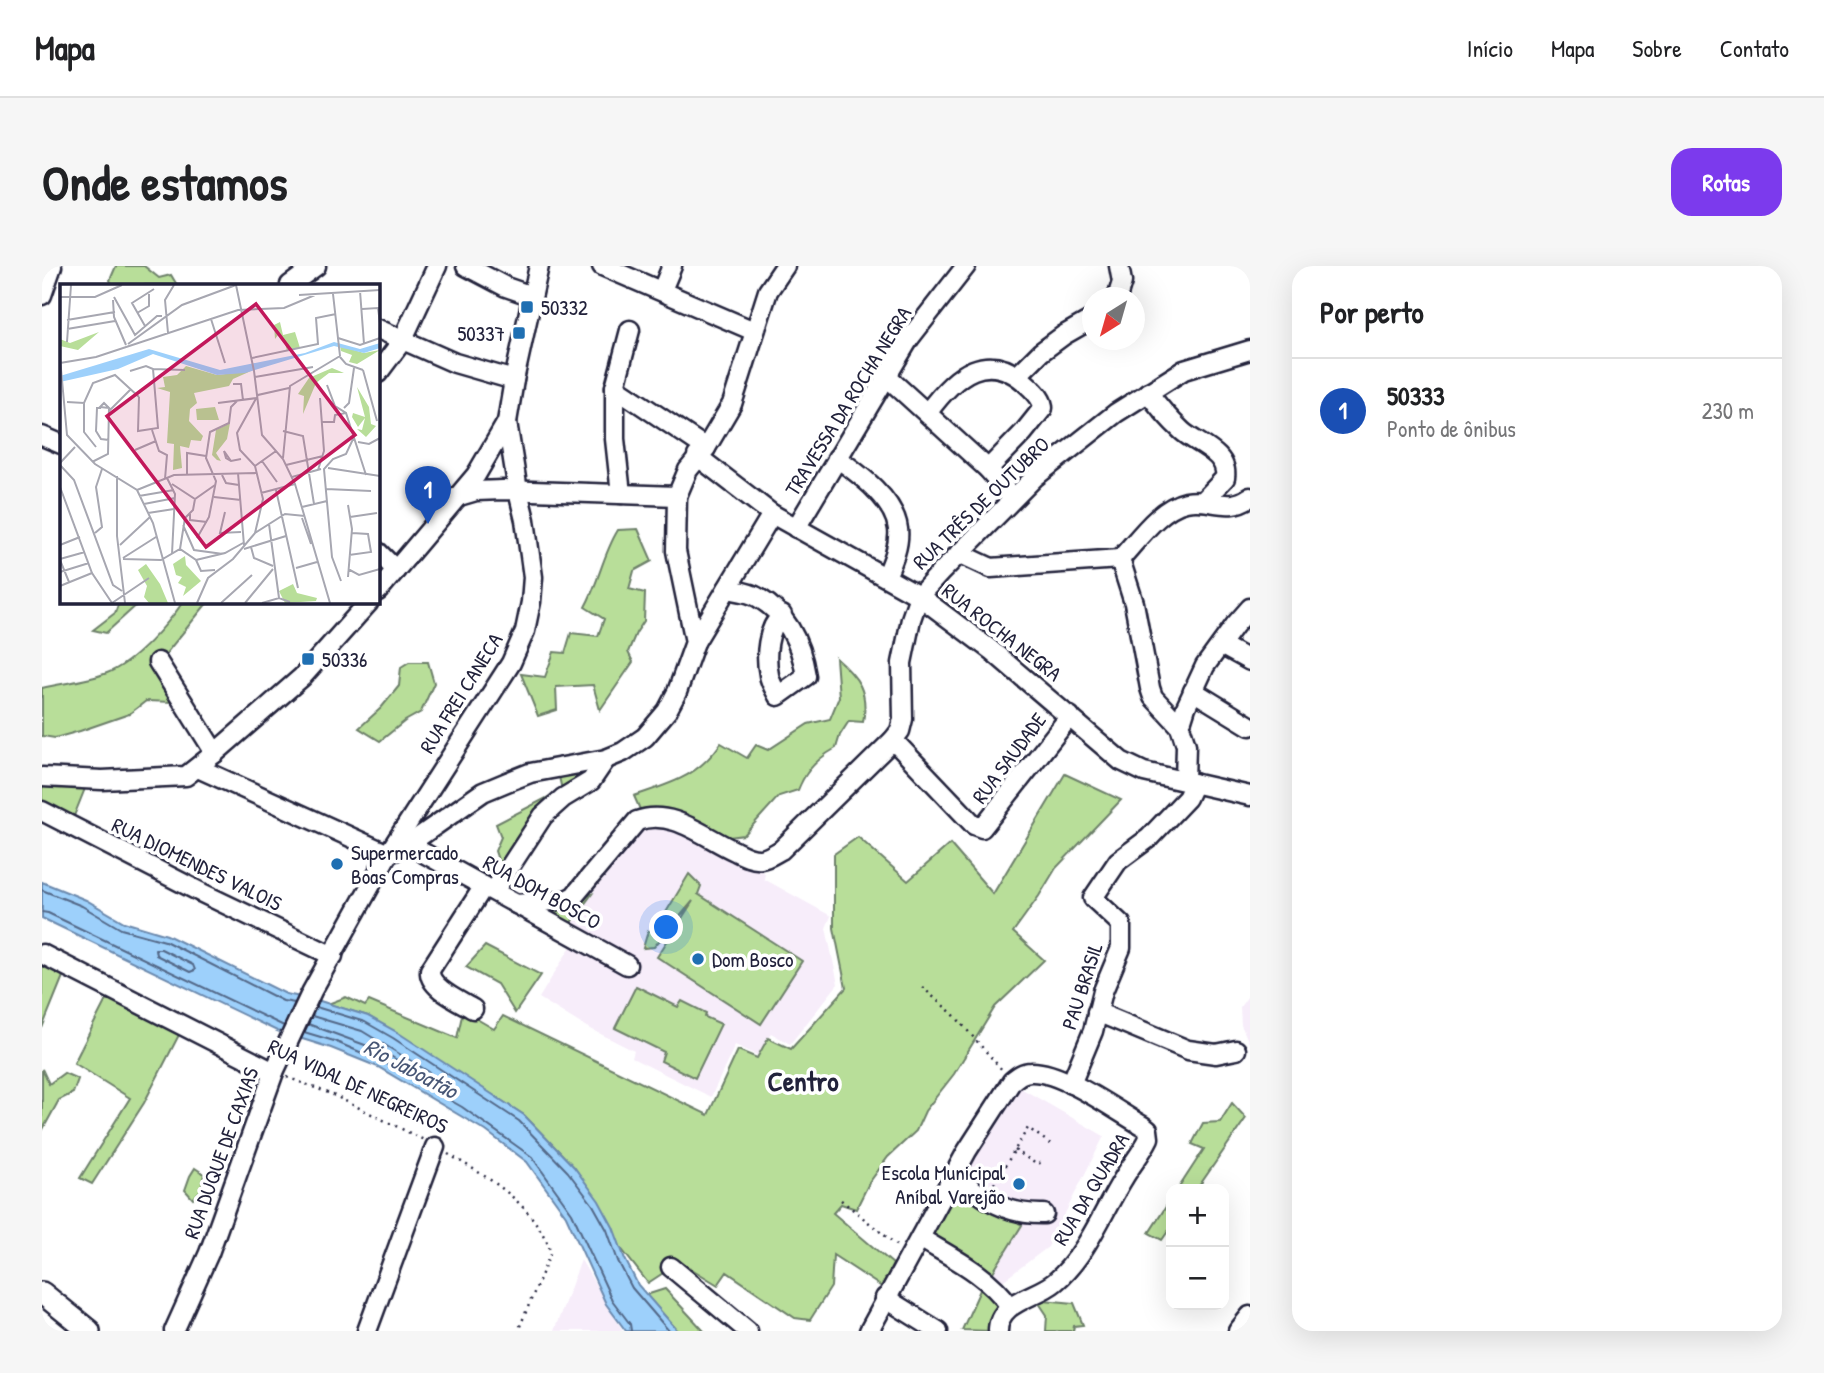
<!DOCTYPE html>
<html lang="pt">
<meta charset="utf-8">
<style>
:root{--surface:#fff;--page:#f6f6f6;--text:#202124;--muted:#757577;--line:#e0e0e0;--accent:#7c3aed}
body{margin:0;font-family:"Patrick Hand",sans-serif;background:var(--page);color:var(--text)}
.controls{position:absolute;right:21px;bottom:21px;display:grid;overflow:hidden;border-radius:14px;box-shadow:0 7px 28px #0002}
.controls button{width:63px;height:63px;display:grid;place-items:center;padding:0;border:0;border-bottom:2px solid var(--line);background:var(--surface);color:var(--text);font:35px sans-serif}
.compass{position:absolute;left:1040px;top:21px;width:63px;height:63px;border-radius:50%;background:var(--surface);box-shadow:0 7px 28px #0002;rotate:217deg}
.you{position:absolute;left:625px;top:662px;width:24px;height:24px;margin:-18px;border:5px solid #fff;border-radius:50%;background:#1a73e8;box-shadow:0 0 0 10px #1a73e833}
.badge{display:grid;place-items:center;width:46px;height:46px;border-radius:50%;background:var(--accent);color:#fff;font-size:23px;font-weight:700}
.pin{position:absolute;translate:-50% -58px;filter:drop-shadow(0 2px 4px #0008)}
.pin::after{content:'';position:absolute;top:37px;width:24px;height:21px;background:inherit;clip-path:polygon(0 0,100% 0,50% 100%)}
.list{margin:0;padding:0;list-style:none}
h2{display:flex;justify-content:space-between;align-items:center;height:91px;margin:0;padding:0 28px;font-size:30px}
h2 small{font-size:23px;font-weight:400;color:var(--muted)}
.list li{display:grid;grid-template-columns:46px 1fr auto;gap:21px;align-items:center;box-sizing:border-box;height:105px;padding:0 28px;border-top:2px solid var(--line)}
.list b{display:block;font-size:26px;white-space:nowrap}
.list p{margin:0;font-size:23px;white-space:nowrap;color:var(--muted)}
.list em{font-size:23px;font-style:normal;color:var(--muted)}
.map{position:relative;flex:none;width:1208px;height:1065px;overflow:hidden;border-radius:21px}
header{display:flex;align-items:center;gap:42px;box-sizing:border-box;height:98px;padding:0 35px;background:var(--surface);border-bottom:2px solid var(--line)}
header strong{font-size:33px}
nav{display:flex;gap:38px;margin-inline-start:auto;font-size:24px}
.intro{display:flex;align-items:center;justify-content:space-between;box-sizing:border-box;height:168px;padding:0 42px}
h1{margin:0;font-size:49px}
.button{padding:18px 32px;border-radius:21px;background:var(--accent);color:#fff;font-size:24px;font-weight:700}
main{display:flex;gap:42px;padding:0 42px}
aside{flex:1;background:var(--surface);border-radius:21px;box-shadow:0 7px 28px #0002}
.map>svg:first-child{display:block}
</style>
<header>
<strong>Mapa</strong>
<nav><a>Início</a><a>Mapa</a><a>Sobre</a><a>Contato</a></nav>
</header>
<div class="intro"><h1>Onde estamos</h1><a class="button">Rotas</a></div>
<main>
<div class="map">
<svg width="1208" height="1065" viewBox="0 0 1208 1065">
<rect width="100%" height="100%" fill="#fff"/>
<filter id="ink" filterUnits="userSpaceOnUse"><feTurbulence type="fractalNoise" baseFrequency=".0143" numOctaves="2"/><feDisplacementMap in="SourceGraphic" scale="14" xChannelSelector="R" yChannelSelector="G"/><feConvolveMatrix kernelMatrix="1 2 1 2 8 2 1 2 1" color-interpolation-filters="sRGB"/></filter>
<g filter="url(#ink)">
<g fill="#f7edfa">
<path d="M626,559l97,48 -1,6 67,37 -5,12 12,56 -48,60 -19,-11 -12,23 -24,-11 -24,52 -79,-39 2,-7 -53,-27 -42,-26 34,-55 -9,-12 76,-101z"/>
<path d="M1208,727v52l-9,-20 -1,-18z"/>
<path d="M975,820l87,50 -56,111 -44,33 -5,1 -73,-43z"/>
<path d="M539,994l42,71h-69z"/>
</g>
<g fill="#b8de99" stroke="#6d806a" stroke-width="2">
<path d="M74,0h28l15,12 12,-3 6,10h-65l-2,-5z"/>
<path d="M596,263l14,32 -18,10 -5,18 16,4 -1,28 -8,12 -8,19 5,10 -33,48 -7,-25 -37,2 1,23 -19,6 -17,-42 24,3 9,-25 11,1 6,-20 27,3 6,-17 -19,-12c14,-25 18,-53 33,-77z"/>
<path d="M77,336h21l-34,31 -13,-3 22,-17z"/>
<path d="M141,336h25l-54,66 18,34 -26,-1 -17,13 -49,17 -25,7 -13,-2v-48c21,-5 45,-7 65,-15 27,-10 60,-48 76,-71z"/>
<path d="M794,392c22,19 33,33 27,64l-14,-1 -9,14 -4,13c-18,10 -31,23 -38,42l-19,6 -35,39 -15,2 -55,-23h-32l-8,-18c37,-13 64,-19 87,-53l26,15 9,-13 12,5 40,-26 22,-5 9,-22z"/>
<path d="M367,396h19l6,21 -13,29 -16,9 -25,20 -21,-13 22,-20 18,-22 2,-19z"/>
<path d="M546,501l-3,12 -84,90 -6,-18 6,-14 -5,-13 66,-34 -4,-18z"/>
<path d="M1023,508l56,26 -65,68 -17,28 -26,36 31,28 -49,47 -41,67 -29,37 -9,20 -28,26 -19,26 -13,26 -15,-5 -8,9 60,51 -11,23 -49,-32 -2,32 -21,33 -15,-2 -68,-46 -9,13 -38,-23 -32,21 -28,-36 -14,-32 -32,-48 -50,-52 -156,-99 -40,-12 18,-7 19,9 4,-5 88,37 6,-27 31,18 9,-13 205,99 30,-65 19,8 11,-20 23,11 55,-61 -12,-60v-74l24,-17 50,44 42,-37 43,50z"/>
<path d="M0,509l44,11 -14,35 -30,-14z"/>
<path d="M647,608l12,12 -3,8 104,67 -41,63 -104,-67 36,-56 -39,46 -11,1 5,-17 8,-2z"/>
<path d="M550,628l-25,34 -30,-16z"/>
<path d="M443,680l56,29 -26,38 -18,-29 -31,-17z"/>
<path d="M0,692l24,11 -24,59z"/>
<path d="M594,720l42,21 4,-6 24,12 -1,4 16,7 -26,54 -34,-17 3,-9 -49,-24z"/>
<path d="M68,726l72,37 -38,74 -52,81 -12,-6 50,-80 -56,-35z"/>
<path d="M0,803l7,15 15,-11 14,6 -5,14 -14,7 -17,31z"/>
<path d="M1190,837l14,15 -49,71h-19l26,-40 -12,-5 11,-21 17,-1z"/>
<path d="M153,902l9,6 -3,16 -8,9 -8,-9 5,-14z"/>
<path d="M915,921l65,38 -29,47 -65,-38z"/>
<path d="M1129,933v28l-9,13 -13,-7z"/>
<path d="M942,1015l18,28 -9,22 -31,-1z"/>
<path d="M623,1023l39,42h-26l-32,-36z"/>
<path d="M1001,1034l31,3 9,22 -9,1 -1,5h-27l1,-16 -8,-12z"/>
</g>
<path fill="#9dd0fb" stroke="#6c8aae" stroke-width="2" d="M0,616l44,18 38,22 43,13 119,59 34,7 48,15 29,16 127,83 50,52 25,34 14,26 12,32 13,26 40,46h-52l-20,-27 -40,-88 -39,-54 -41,-31 -108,-64 -47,-19 -54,-17 -235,-113z"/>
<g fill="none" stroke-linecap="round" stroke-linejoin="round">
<g stroke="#536888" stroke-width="2">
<path d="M0,624l40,16 39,23 44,12 118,60 12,2"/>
<path d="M0,646l6,1 236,113"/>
<path d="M113,683h6l32,16 2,5 -5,2 -34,-17z"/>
<path d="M274,741l49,15 28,16 126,83 49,51 25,33 14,25 11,31 14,27 37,43"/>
<path d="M266,758l76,28 42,26 4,-2 -1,-4 -67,-41 -50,-15"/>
<path d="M262,766l30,9 47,20 81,46 70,50 40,56 40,87 18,24 1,7"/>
</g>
<g stroke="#22223b" stroke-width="23">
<g id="minor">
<path d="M424,0l40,21 26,9"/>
<path d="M560,0l152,65"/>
<path d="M248,19l26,-19"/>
<path d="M620,24l10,-24"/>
<path d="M0,29l10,-29"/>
<path d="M1075,32l5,-16 -3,-16"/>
<path d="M336,63l77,34 59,17"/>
<path d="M336,107l24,-32 35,-75"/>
<path d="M976,109l23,-23 23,-17 28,-16"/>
<path d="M845,111l101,92 25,29"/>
<path d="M573,121l91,61"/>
<path d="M1106,126c10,14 21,27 34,39 14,13 47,22 43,47l-22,23"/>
<path d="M886,146c27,-37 60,-66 101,-26 6,6 14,13 14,22l-20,25 -35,36"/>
<path d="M0,170l19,8"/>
<path d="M655,190l75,58 147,82 72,54 130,111 23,11 106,24"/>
<path d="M795,192c22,16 58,42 61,71 2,16 -6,34 -12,48"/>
<path d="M579,228l-6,-55v-52l15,-57"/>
<path d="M417,230l17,-5 27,-1 174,6"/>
<path d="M754,262l113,-189 57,-73"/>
<path d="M336,286l18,18"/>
<path d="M917,287l32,15 129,-9 14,44 16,85 3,9 27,29"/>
<path d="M1078,293c18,-19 39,-51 66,-57 25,-5 41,11 64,-5"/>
<path d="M685,323c10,2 23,3 32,9 29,17 42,46 47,78l-28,20c-3,-6 -8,-14 -9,-21 -4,-19 -2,-47 13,-60"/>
<path d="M336,325l98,-116 31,-53"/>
<path d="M653,376l77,-128"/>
<path d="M1179,379l29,16"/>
<path d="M116,396l57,91"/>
<path d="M1151,425l57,35"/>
<path d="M851,474l81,85 8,3 88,-112"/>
<path d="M156,502l190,86 21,-10 74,-52 24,-10 23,-9 76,-14 17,-7 22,-15 22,-26 10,-19 18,-50 -19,-91 1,-55 11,-26 18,-22 26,-44 36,-113 17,-25"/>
<path d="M0,511l60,3 84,-4 29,-23 87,-76 67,-75"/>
<path d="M1143,515l1,-36 -6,-19 6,-19 19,-41 30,-41 15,-17"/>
<path d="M0,545l160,82 131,63"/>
<path d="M358,574l227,125"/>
<path d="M452,625l49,-75 20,-18 28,-17 15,-22"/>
<path d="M474,638l50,-4 8,-4 63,-75c35,-13 67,16 98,30 8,4 17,9 26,8 8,-1 14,-6 20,-9l112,-110 7,-9 3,-12 -1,-56 9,-44 8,-23 21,-23 95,-96 81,-64 68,-43 66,-20"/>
<path d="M0,688l232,118"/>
<path d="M431,743c-13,-8 -45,-21 -43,-39l54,-84"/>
<path d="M1055,746l91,38 28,4 20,-4"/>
<path d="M1029,818l22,-53 10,-40 18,-43v-24l-28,-26 25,-37 31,-23 38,-40 7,-15"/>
<path d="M912,909c30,23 50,40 90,39"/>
<path d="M878,972c33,20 67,36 90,68"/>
<path d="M629,1001l77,64"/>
<path d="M843,1032l53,33"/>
<path d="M132,1065l35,-78 65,-181 38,-81 76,-137 123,-191 14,-32 6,-29 2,-25 -8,-57 -7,-29 -11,-69 7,-42 25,-114"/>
<path d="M325,1065l68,-184"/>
<path d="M827,1065l98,-180 45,-70c6,-5 11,-9 19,-9 31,-1 84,38 112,54l5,4 1,8c-7,15 -18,27 -26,41 -21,34 -37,77 -68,103 -19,16 -57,19 -57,49"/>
<path d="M1196,1065l12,-15"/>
</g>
</g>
<g stroke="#22223b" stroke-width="26">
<path id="major" d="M0,1027l47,38"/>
</g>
<g stroke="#22223b" stroke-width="2.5" stroke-dasharray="2 5" stroke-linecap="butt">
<path d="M880,721l31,27 50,57"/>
<path d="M245,811l44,17 93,46"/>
<path d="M973,884l21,14 7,-2"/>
<path d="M406,888c43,25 85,49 103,98l-33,79"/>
<path d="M952,918l34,-56 24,17"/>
<path d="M799,934l58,47"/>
</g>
<use href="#minor" stroke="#fff" stroke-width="18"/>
<use href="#major" stroke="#fff" stroke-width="21"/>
</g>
</g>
<g fill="#1f6fb2" stroke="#fff" stroke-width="2.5">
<rect x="478" y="34" width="14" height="14" rx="3.5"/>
<rect x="470" y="60" width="14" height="14" rx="3.5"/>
<rect x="259" y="386" width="14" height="14" rx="3.5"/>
<circle cx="295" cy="598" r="7"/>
<circle cx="656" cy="693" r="7"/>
<circle cx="977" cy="918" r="7"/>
</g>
<g text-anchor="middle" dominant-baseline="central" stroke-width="7" stroke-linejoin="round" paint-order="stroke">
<g font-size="21" fill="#22223b" stroke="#fff" text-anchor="start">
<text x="499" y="41">50332</text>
<text x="463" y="67" text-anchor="end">50337</text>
<text x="280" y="393">50336</text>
<text x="309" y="586">Supermercado<tspan x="309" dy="24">Boas Compras</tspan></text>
<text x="670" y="693">Dom Bosco</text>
<text x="963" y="906" text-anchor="end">Escola Municipal<tspan x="963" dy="24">Aníbal Varejão</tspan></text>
</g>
<g font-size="21" fill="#22223b" stroke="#fff">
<text transform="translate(806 135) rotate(-58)">TRAVESSA DA ROCHA NEGRA</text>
<text transform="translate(939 237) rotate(-44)">RUA TRÊS DE OUTUBRO</text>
<text transform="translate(960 366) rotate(38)">RUA ROCHA NEGRA</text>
<text transform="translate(419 427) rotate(-58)">RUA FREI CANECA</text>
<text transform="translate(967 492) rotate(-53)">RUA SAUDADE</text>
<text transform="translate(155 598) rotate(26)">RUA DIOMENDES VALOIS</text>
<text transform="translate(500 626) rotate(29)">RUA DOM BOSCO</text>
<text transform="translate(1040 720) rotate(-72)">PAU BRASIL</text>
<text transform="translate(316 820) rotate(25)">RUA VIDAL DE NEGREIROS</text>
<text transform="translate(179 887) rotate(-70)">RUA DUQUE DE CAXIAS</text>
<text transform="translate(1049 923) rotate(-59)">RUA DA QUADRA</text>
</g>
<g font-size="23" font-style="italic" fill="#475675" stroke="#fff">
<text transform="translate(369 802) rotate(28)">Rio Jaboatão</text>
</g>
<g font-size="28" font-weight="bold" fill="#22223b" stroke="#fff">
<text x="761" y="815">Centro</text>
</g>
</g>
<g transform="translate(18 18)">
<rect width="320" height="320" fill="#fff"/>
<path d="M220,38l3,13 12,-3 5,16 -13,3 -3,-12 -6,-4 -3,4 -1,-14zM39,48l-21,18 -18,-4v-7l10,4zM280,62l24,7 16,-3 -23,14 -8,-2 3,-7 -11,-4zM126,82l31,9 34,-4 -18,8 -4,7 -35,7 3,10 -7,6 -1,12 14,15 -2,5 -10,-1 -2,8 -9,-2 2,22 -9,2 1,-26 -7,-1 3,-51 -13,-4 8,-1 -2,-10 14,-2zM272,84l12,5h-15l-13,10 -13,31 1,-18 -6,-2 11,-16zM297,103l12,20 2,17 5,2 -10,11 -9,-8 5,1 3,-12 -7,9 -6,-10 1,-4 12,4zM155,123l4,13h-22l-1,-11zM170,139l-3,16 -11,14 5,8 -4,-1 -5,-5 4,-25zM125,272l1,9 15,16 -18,15 3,-9 -8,-4 4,-6 -6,-2 -3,-11zM86,280l14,20 8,19h-19l-5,-6 3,-11 -9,-16zM233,300l4,9 20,5 -1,3 -31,2 -6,-12z" fill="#b8de99"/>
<path d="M274,58l26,7 20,-6v5l-16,5 -30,-7 -89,27 -28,2 -64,-21 -35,15 -58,13v-6l89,-27 71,21 85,-17z" fill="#9dd0fb"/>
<path fill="none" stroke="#a7a7b1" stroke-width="2" d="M176,1l18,86 8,64 21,24 12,25 35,119M300,7l4,53M273,10l7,62M239,11l81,-5M0,13h35l27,-12M54,13l21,38 22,-19h5M53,16l1,17 12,28M302,25l16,-1 2,15M77,29l12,-7v-12M151,35l14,44M7,36l48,-8M85,42l-13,-23 22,-14M7,45l48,-8M108,49l-3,-33 9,-15M278,54l22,7 20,-7M7,58l4,-57M68,60l54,-39 54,-20M280,73l6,7 17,6M0,74l7,77 28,29 42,26 16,33 22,80M192,74l66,-14 -2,-26 20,-4M0,79l36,-6 142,-47 46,-2 31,-13M93,85l32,1M303,86l14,51M70,87l16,-5 7,3 5,59 -20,3 1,-34M195,93l58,-10M173,100h8l2,16M267,101l8,21 11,7 20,62M7,118l17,1 9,-20 22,-8 24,22M24,119v29l12,15M44,119l5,5 -9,-1zM158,119l39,-5M41,124h-4l-1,23 5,8 8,1M284,124l5,-5 5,-35M49,127l22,-22M262,138h12l1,-7 11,-2M92,146l7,21 8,4 -2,24M223,147l20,5 11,68M298,158l11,2 11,-6M75,166l21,-9M223,174l7,-72 50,-30M171,177l-7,-10 2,7 5,3 10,-2M202,177l15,21M32,178l16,-8 1,-46M0,179l15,-16M0,181l14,15 39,105 9,6M226,181l37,-9M195,182l21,-15M268,184l52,8M258,186l6,-19 -4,-53M178,189l6,72M127,191v-22l19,3M162,191l4,8 13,2M57,192v60l8,67M232,193l29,-8M107,194l8,16 -3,60M112,200l23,15 20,-14M0,203l32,86 20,30M266,205l45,2M77,206l37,-15 83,-2M216,206l22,98M201,209l34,-9M79,212l35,-6M154,213l27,3M84,220l31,-6M288,221l4,24 -4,48M242,223l25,-6M165,228l-5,21 21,-1M88,229l26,-4M130,230v6l17,2M290,233l27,-4M242,234l9,26M209,240l10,74M123,241l11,25 29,4M35,249l7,-6 -6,-40 6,-18M195,249l8,-34 -8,-33 -15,-16 -3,-17 21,-38 31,-7M137,254l12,-21 7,-36 -10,-23 4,-26 19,-9 2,-16 6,-6M0,261l20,-8M60,261l30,-28M191,263l3,11 19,8M120,265l5,-31 8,-8 2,-11M184,265l42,-13M289,271l22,-3 -3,-18 -16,-1M63,274l33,-21M0,275l25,-7M63,275l38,1 19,-11 16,11 5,11 14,-1M0,276l9,22M136,276l29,-7 18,-10M236,284l21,-6M288,285l11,6 21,-6M0,288l29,-9M281,297l-9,-24 -8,-88 9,-10 13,-5 8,-17M0,302l32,-13M52,319l37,-25M137,319l11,-25 25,-19 22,-26 30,-19 20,2M161,319l31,-28M185,319l28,-34M202,319l17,-5 11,4"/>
<path fill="#c2185b" fill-opacity="0.15" stroke="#c2185b" stroke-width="3.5" d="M196,20l99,131 -149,112 -99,-131z"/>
<rect width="320" height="320" fill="none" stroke="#22223b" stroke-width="3.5"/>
</g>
</svg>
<div class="controls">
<button>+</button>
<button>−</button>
</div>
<svg class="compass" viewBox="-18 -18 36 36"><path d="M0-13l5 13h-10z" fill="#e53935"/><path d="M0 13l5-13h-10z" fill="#757577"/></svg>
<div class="you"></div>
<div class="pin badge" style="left:386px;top:258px;background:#1a4fb4">1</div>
</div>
<aside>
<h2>Por perto<small></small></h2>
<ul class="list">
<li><span class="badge" style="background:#1a4fb4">1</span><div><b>50333</b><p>Ponto de ônibus</p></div><em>230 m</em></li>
</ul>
</aside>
</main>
